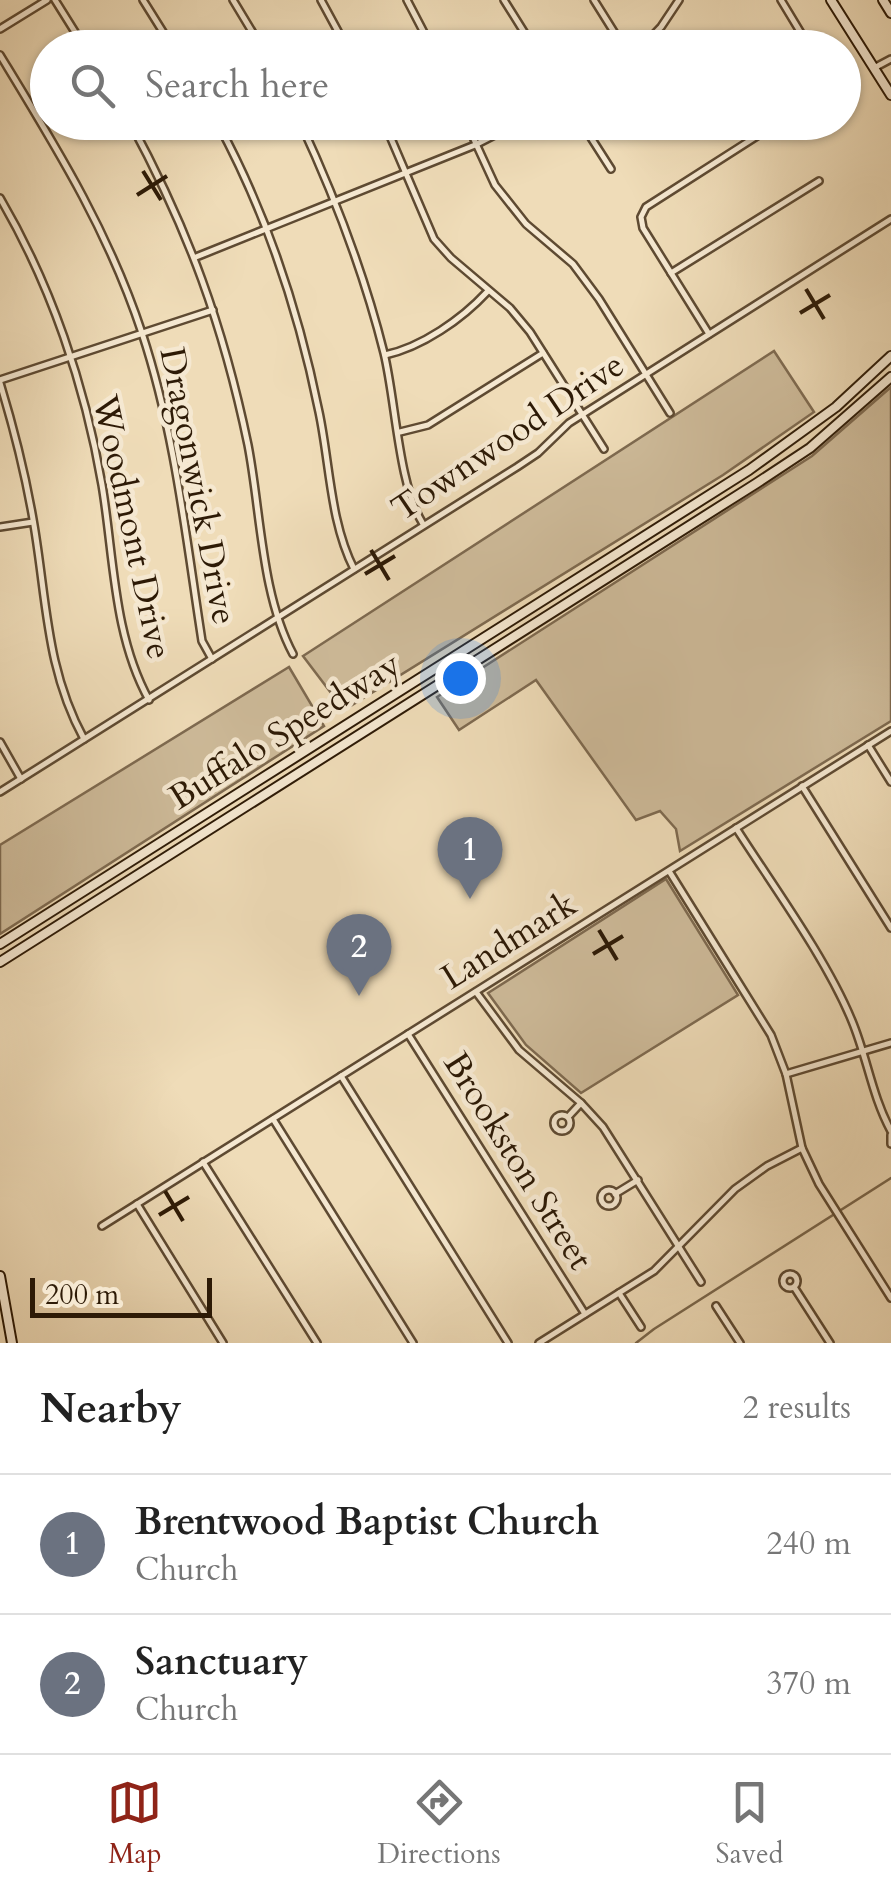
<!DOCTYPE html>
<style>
:root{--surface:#fff;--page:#f2f2f2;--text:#222;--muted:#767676;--line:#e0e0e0;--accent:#8f2418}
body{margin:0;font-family:Cardo,serif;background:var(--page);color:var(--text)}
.scale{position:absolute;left:30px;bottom:25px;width:182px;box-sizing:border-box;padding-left:10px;border:5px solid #2d1a06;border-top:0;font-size:28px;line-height:35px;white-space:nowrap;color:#2d1a06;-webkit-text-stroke:8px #f5e8d1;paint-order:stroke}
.you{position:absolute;left:460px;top:678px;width:35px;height:35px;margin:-25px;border:8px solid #fff;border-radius:50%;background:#1a73e8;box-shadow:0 0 0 15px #1a73e833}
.badge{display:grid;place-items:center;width:65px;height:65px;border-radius:50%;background:var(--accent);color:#fff;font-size:32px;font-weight:700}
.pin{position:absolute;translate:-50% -82px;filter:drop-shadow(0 2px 5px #0008)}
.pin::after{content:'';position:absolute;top:52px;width:35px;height:30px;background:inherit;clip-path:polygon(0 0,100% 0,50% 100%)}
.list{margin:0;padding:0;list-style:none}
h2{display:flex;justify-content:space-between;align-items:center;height:130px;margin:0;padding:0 40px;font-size:42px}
h2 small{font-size:32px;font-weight:400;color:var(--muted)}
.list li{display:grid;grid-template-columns:65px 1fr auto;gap:30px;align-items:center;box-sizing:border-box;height:140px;padding:0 40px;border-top:2px solid var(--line)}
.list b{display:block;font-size:38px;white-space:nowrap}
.list p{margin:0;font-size:32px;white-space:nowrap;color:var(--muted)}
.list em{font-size:32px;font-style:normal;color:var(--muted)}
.icon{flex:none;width:55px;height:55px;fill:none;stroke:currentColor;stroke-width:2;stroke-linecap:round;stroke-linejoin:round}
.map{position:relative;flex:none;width:891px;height:1343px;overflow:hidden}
.search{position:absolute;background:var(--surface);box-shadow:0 2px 8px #0004;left:30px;right:30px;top:30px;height:110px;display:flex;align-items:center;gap:25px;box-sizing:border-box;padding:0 35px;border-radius:55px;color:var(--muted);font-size:38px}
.sheet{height:410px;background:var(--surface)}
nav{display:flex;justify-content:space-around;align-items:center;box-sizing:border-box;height:140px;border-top:2px solid var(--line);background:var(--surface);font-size:28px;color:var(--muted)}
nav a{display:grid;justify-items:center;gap:5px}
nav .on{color:var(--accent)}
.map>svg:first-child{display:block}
</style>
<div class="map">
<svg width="891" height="1343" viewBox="0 0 891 1343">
<rect width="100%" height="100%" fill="#efdcb8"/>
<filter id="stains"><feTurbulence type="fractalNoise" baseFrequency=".002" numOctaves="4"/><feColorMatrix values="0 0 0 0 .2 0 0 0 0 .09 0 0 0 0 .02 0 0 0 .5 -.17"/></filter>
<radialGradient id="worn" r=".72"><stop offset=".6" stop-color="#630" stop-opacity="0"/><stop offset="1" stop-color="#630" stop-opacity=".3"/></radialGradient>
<g fill="#cebb9a" stroke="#7e6a50" stroke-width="2.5">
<path d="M774,351l40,61 -91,63 -379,235 -41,-54z"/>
<path d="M891,387v334l-211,130 -4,-22 -16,-18 -24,9 -100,-140 -77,50 -22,-33 375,-241z"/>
<path d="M289,667l35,59 -324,208v-89z"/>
<path d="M666,879l72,116 -157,98 -55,-48 -38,-52z"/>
</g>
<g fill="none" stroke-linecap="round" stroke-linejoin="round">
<path stroke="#7a674c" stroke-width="2.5" d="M636,1343l18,-14 237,-151"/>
<g stroke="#5e4a32" stroke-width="10">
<g id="street">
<path d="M55,0l30,48"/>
<path d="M143,0l30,48"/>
<path d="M233,0l29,48"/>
<path d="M321,0l26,48"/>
<path d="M407,0l25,48"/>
<path d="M504,0l30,48"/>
<path d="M594,0l30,48"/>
<path d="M781,0l29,48"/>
<path d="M0,29l47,-29"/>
<path d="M641,48l20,-21 18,-27"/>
<path d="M0,55c56,92 108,175 142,278 33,100 44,205 60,308l10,18"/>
<path d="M874,68l17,-9"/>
<path d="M130,122c59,109 93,203 118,323 13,67 13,149 45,209"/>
<path d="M217,122c49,90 82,191 102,290 11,52 11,110 35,157"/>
<path d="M300,122c35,75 64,151 84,231 12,49 14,131 39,171"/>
<path d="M384,122l50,117 17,19 59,50 20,24 74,117"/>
<path d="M466,122l29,63 31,39 47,40 26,35 71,114"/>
<path d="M581,122l30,47"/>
<path d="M671,122l4,6"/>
<path d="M0,198c51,87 85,187 102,287 12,71 11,150 47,215"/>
<path d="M196,257l279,-112 45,-23"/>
<path d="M671,273l148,-92"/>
<path d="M709,334l-66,-106 -2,-11 5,-10 133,-85"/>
<path d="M385,355c37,-8 77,-36 102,-63"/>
<path d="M0,380l213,-70"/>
<path d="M0,383c14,46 26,94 34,142 13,77 12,144 50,214"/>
<path d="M400,432l28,-7 115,-72"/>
<path d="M0,527l33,-5"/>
<path d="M0,742l21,37"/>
<path d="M868,745l23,37"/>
<path d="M802,786l89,142"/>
<path d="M0,792l517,-325 21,-14 31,-30 322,-204"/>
<path d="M736,828c37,58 90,130 116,193 15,36 20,75 39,110"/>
<path d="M669,871l102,164 15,39 16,74 17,36 72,114"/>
<path d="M476,992l43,58 62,53 22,24 98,155"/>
<path d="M408,1034l177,280"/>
<path d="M786,1074l105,-31"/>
<path d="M341,1076l167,267"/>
<circle cx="562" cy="1123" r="8"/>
<path d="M568,1117l13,-14"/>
<path d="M273,1119l140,224"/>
<path d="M891,1135v9"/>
<path d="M203,1162l114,181"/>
<circle cx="609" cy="1198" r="8"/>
<path d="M615,1194l23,-14"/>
<path d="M137,1204l86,139"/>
<path d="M102,1226l789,-495"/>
<circle cx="790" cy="1281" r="7"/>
<path d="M794,1287l36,56"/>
<path d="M619,1293l22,34"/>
<path d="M716,1306l24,37"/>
<path d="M539,1343l115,-72 81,-82 32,-23 35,-18"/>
</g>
</g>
<g stroke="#2d1a06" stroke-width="12">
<g id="secondary">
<path d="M831,0l60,95"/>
<path d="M883,0l8,13"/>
<path d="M0,944l749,-474 87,-63 55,-51"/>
<path d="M0,962l757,-479 53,-35 81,-71"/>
<path d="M0,1276l12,67"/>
</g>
</g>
<use href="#street" stroke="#f5e8d1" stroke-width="5"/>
<use href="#secondary" stroke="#f5e8d1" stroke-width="8"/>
</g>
<path fill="none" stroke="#2d1a06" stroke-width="4" d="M143,171l18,29M137,195l30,-19M806,289l18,30M800,313l30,-18M371,550l18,30M365,574l30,-18M599,930l18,30M593,954l30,-18M165,1191l18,30M159,1215l30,-18"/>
<g text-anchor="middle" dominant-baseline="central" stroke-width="9" stroke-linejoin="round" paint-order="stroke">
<g font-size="35" fill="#2d1a06" stroke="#f5e8d1">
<text transform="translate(508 437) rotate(-34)">Townwood Drive</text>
<text transform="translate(198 486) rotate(79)">Dragonwick Drive</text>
<text transform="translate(132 527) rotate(78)">Woodmont Drive</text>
<text transform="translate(285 731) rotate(-32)">Buffalo Speedway</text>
<text transform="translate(509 941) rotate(-32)">Landmark</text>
<text transform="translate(518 1161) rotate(58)">Brookston Street</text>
</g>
</g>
<rect width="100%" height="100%" filter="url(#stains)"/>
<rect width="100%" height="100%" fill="url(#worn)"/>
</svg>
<div class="scale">200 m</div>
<div class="you"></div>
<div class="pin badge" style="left:470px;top:899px;background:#6b7280">1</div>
<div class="pin badge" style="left:359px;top:996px;background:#6b7280">2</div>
<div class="search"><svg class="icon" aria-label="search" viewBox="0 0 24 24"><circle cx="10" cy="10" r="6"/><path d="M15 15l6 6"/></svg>Search here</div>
</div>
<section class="sheet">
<h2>Nearby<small>2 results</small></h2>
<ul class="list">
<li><span class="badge" style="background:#6b7280">1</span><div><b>Brentwood Baptist Church</b><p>Church</p></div><em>240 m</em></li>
<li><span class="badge" style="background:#6b7280">2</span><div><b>Sanctuary</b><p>Church</p></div><em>370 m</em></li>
</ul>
</section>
<nav>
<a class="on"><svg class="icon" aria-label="map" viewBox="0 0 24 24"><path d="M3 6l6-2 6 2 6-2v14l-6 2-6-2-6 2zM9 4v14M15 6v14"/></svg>Map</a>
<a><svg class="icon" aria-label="directions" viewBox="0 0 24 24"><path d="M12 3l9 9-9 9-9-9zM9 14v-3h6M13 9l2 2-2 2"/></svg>Directions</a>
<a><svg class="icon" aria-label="saved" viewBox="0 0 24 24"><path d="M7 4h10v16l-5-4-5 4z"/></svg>Saved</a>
</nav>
